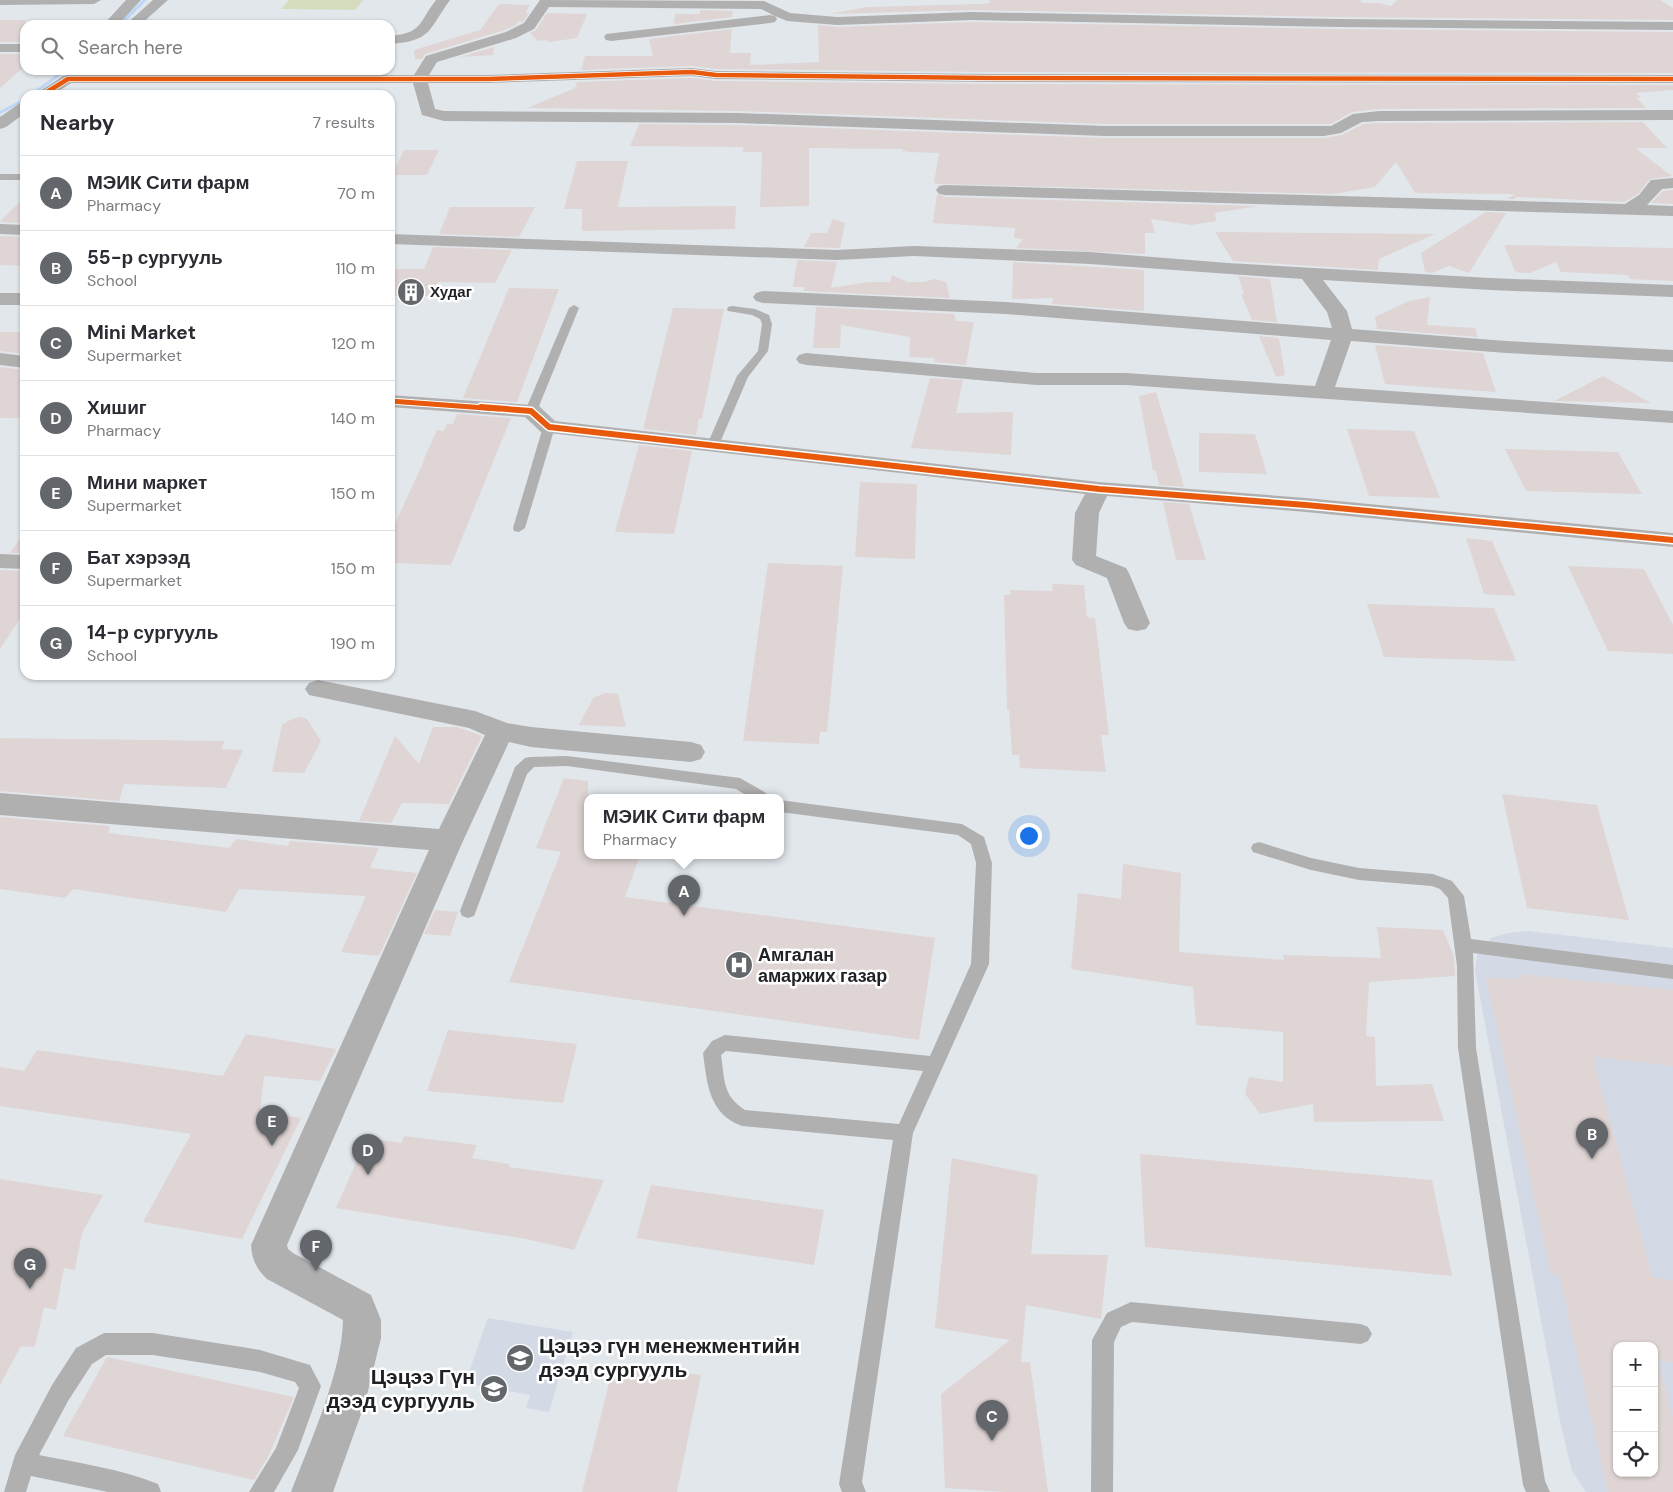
<!DOCTYPE html>
<meta charset="utf-8">
<style>
:root{--surface:#fff;--page:#f7f7f7;--text:#2b2b33;--muted:#7c7c81;--line:#e1e1e2;--accent:#63666b}
body{margin:0;font-family:"DM Sans",sans-serif;background:var(--page);color:var(--text)}
.controls{position:absolute;right:15px;bottom:15px;display:grid;overflow:hidden;border-radius:10px;box-shadow:0 1px 4px #0004}
.controls button{width:45px;height:45px;display:grid;place-items:center;padding:0;border:0;border-bottom:1px solid var(--line);background:var(--surface);color:var(--text);font:25px sans-serif}
.you{position:absolute;left:1028px;top:835px;width:18px;height:18px;margin:-12px;border:4px solid #fff;border-radius:50%;background:#1a73e8;box-shadow:0 0 0 8px #1a73e833}
.badge{display:grid;place-items:center;width:32px;height:32px;border-radius:50%;background:var(--accent);color:#fff;font-size:16px;font-weight:700}
.pin{position:absolute;translate:-50% -41px;filter:drop-shadow(0 1px 2px #0008)}
.pin::after{content:'';position:absolute;top:26px;width:18px;height:15px;background:inherit;clip-path:polygon(0 0,100% 0,50% 100%)}
.popup{position:absolute;left:584px;top:794px;width:200px;height:65px;box-sizing:border-box;display:grid;place-content:center;border-radius:10px;background:var(--surface);filter:drop-shadow(0 1px 4px #0005);font-size:16px;white-space:nowrap;color:var(--muted)}
.popup b{font-size:19px;color:var(--text)}
.popup::after{content:'';position:absolute;left:50%;top:100%;margin-left:-10px;border:10px solid transparent;border-top-color:var(--surface)}
.list{margin:0;padding:0;list-style:none}
h2{display:flex;justify-content:space-between;align-items:center;height:65px;margin:0;padding:0 20px;font-size:21px}
h2 small{font-size:16px;font-weight:400;color:var(--muted)}
.list li{display:grid;grid-template-columns:32px 1fr auto;gap:15px;align-items:center;box-sizing:border-box;height:75px;padding:0 20px;border-top:1px solid var(--line)}
.list b{display:block;font-size:19px;white-space:nowrap}
.list p{margin:0;font-size:16px;white-space:nowrap;color:var(--muted)}
.list em{font-size:16px;font-style:normal;color:var(--muted)}
.icon{flex:none;width:28px;height:28px;fill:none;stroke:currentColor;stroke-width:2;stroke-linecap:round;stroke-linejoin:round}
.map{position:relative;flex:none;width:1673px;height:1492px;overflow:hidden}
.search{position:absolute;background:var(--surface);box-shadow:0 1px 4px #0004;left:20px;top:20px;width:375px;height:55px;display:flex;align-items:center;gap:12px;box-sizing:border-box;padding:0 18px;border-radius:15px;color:var(--muted);font-size:19px}
.panel{position:absolute;background:var(--surface);box-shadow:0 1px 4px #0004;left:20px;top:90px;width:375px;height:590px;border-radius:15px}
.map>svg:first-child{display:block}
</style>
<div class="map">
<svg width="1673" height="1492" viewBox="0 0 1673 1492">
<rect width="100%" height="100%" fill="#e2e7ec"/>
<g fill="#d3dae5" fill-rule="evenodd">
<path d="M1528,931l145,17v544h-87l-14,-21 -11,-45 -86,-455 2,-15 14,-18 17,-5zM1617,1346h37v127h-37z"/>
<path d="M488,1318l85,14 -24,80 -23,-4 4,-13 -65,-12z"/>
</g>
<path fill="#d6ddbe" d="M289,0h74l-8,10 -74,-1z"/>
<g fill="none" stroke-linecap="round" stroke-linejoin="round">
<g fill="#bcd5f8" fill-rule="evenodd">
<path d="M143,0h4l-25,25h-5z"/>
<path d="M63,70h5l-34,25h-5z"/>
<path d="M25,98v3l-25,13v-3z"/>
</g>
</g>
<g fill="#dfd5d4" fill-rule="evenodd">
<path d="M989,0h371l2,3h16l13,3 6,-6h263l13,8v12l-335,-3 -366,-7 -143,4 38,-7 113,-3 10,-1z"/>
<path d="M499,4l31,1 -5,8h4l-6,9 -4,-1 -3,4 -11,5 -80,24 -3,5h-7l-1,-9 66,-20z"/>
<path d="M700,10l33,1 -1,6 -58,7 1,-10h25z"/>
<path d="M547,13l40,1 -10,24 -28,4 -3,-2 -8,1 -8,-8 6,-3z"/>
<rect x="0" y="20" width="25" height="22"/>
<path d="M972,22l366,7 335,3v41l-682,-1 -275,-3 -24,-3 -111,4 4,-14h68l-4,-17 83,-10 -2,24h21l-1,12 69,-3 -1,-37 19,2z"/>
<path d="M494,47l-1,8 -33,2z"/>
<path d="M0,54h25v12l-25,22z"/>
<path d="M692,78l24,3 275,3 682,1v5l-37,3 5,5h-4l9,10 -267,1 -27,3 -21,12h-226l-366,-13 -212,-3 48,-20 2,-6z"/>
<path d="M1643,122l24,26h-32l37,28 -22,3 -12,15 -14,8 -108,-5 -1,2h-8l8,-5 -100,-1 -19,-31 -21,25 -42,7 -394,-10 -5,-1 5,-30 -29,-1 -7,-1v-2l-94,-1v58l-49,1 2,-55h-20l2,-5 -114,-1 9,-22 100,1 366,13h219l18,-3 21,-11 16,-1z"/>
<path d="M404,150h35l-12,25h-35z"/>
<path d="M577,161h51l-10,46 118,-1 -1,23 -153,2v-22h-18z"/>
<path d="M1673,190v14l-22,-1 12,-12z"/>
<path d="M937,194l8,3 313,9 -43,7 1,8 -25,4 -40,-6 4,14h-10v21l-129,-6 7,-9 -9,-1 1,-10 -82,-5z"/>
<path d="M25,196v27l-25,-1z"/>
<path d="M450,207h85l-16,30 -80,-3z"/>
<path d="M1486,212l20,1 -37,60 -20,-7 -17,7 -7,-1 -4,-19z"/>
<path d="M833,219l12,4 -5,25 -36,-1 7,-14h16z"/>
<path d="M1215,232l220,2 -56,25 -1,11 -145,-9z"/>
<path d="M0,236l25,1v29l-25,-1z"/>
<path d="M1504,245l169,3v33l-43,-2 -2,-4 -67,-3 -5,-10 -26,11h-9l-6,-2z"/>
<path d="M433,247l79,3 -17,33 -57,-1 -8,14h-40v-27h34z"/>
<path d="M797,260l40,2 -6,26 37,-6h22l2,-7 16,7h15l12,-3 11,3 4,16 -147,-7 2,-4h-12z"/>
<path d="M1013,262l131,8v41l-92,-7 1,-6 -41,1z"/>
<path d="M1238,276l32,3 7,43 -25,-2 -11,-26h3z"/>
<path d="M509,288l50,1 -42,113 -54,-4z"/>
<path d="M1430,297l-3,28 48,3 3,9 -101,-8 -2,-12 34,-16z"/>
<path d="M816,307l138,7 2,7 18,1 -8,43 -32,-3 1,-4 -26,-1 1,-20 -69,-12 -1,23h-27z"/>
<path d="M673,308l51,1 -22,110h-3l-3,16 -53,-6z"/>
<path d="M0,332h25v22l-25,-3z"/>
<path d="M1259,336l20,2 6,37 -9,2z"/>
<path d="M1375,345l108,8 13,39 -111,-8z"/>
<path d="M0,367l25,3v48h-25z"/>
<path d="M1603,376l48,27 -97,-2z"/>
<path d="M930,378l33,2 -7,33 57,-1 -2,43 -100,-7z"/>
<path d="M1156,392l24,80 4,15 -25,-2 -3,-14h-3l-14,-75z"/>
<path d="M457,414l54,4 -60,147 -61,-2v-29l34,-73h-1l14,-31 7,1 3,-7h6z"/>
<path d="M1347,429l67,2 26,67 -71,-2z"/>
<path d="M1199,433l56,1 12,40 -68,-2z"/>
<path d="M639,445l53,6 -18,83 -59,-2z"/>
<path d="M1505,449l113,3 24,42 -116,-3z"/>
<path d="M860,482l57,2 -2,75 -60,-2z"/>
<path d="M1163,502l26,2 17,56h-30z"/>
<path d="M25,531v22h-15z"/>
<path d="M1466,538l26,3 24,55 -32,-2z"/>
<path d="M768,563l75,3 -16,166h-7l-1,12 -76,-3z"/>
<path d="M1568,566l76,3 29,56v29l-65,-3z"/>
<path d="M0,570l25,1v40l-25,38z"/>
<path d="M1052,584l32,1 3,32 8,1 14,117h-8l5,37 -86,-4 -1,-13h-7l-3,-45h-2l-3,-115h7l-1,-5 43,1z"/>
<path d="M1367,604l127,4 22,53 -132,-4z"/>
<path d="M605,693l13,1 8,33 -47,-2 14,-27z"/>
<path d="M301,717l6,2 14,22 -17,32 -32,-1 10,-47 10,-6z"/>
<path d="M433,727h24l25,9 -33,68 -47,-1 -11,20 -32,-2 36,-85 24,28z"/>
<path d="M0,738l225,3 -4,8 22,1 -17,38 -102,-4 -5,17 -119,-10z"/>
<path d="M564,778l24,3v74h52l-15,42 310,41 -16,102 -410,-58 52,-130 -25,-4z"/>
<path d="M1502,794l95,11 32,115 -102,-12z"/>
<path d="M0,817l110,9 -2,7 121,15 7,-9 52,7 2,-5 89,7 -9,20 47,5 -38,83 -38,-4 25,-56 -127,-7 -13,23 -153,-23 -8,9 -65,-9z"/>
<path d="M1123,864l58,9 -2,79 105,8 -1,-5 98,3 -4,-31 66,3 11,26 1,20 -86,6 -3,54 9,1 1,49 56,-2 12,37 -130,1 -1,-18 -53,10 -15,-20 4,-17 34,5v-50l-87,-7 -3,-38 -122,-18 7,-76 43,6z"/>
<path d="M435,910l23,2 -8,24 -26,-2z"/>
<path d="M1520,974l153,16v76l-80,-9 59,220 21,3v82l-15,-2 15,58v74h-65l-49,-218 -8,-1 -65,-296 36,3zM1617,1346h37v127h-37z"/>
<path d="M448,1030l129,14 -14,59 -136,-12z"/>
<path d="M246,1034l90,15 -16,32 -56,-5 -4,36 41,6 -59,121 -99,-17 48,-88 -191,-28v-39l24,4 13,-21 186,26z"/>
<path d="M404,1136l73,9 -5,13 38,6 -1,3 95,13 -30,70 -48,-11 -190,-31 31,-70 34,5z"/>
<path d="M1140,1154l292,26 20,96 -307,-29z"/>
<path d="M952,1158l86,17 -7,79 77,1 -7,64 -75,-14 -5,57h9l18,130h-42l-61,-4 -4,-94 69,-54 -75,-12z"/>
<path d="M0,1179l103,16 -21,38 -7,37 -11,-2 -8,42 -12,-3 -9,40 -14,-1 -21,39z"/>
<path d="M651,1185l173,25 -10,55 -178,-27z"/>
<path d="M107,1357l187,40 -26,60 -14,23 -191,-44z"/>
<path d="M614,1363l87,12 -24,117h-95z"/>
</g>
<g fill="none" stroke-linecap="round" stroke-linejoin="round">
<g fill="#b1b0b0" fill-rule="evenodd">
<rect x="0" y="174" width="25" height="6"/>
<path d="M574,305l5,3 -42,103 -6,3 -4,-1 -2,-2 44,-103z"/>
<path d="M732,306l23,3 14,6 3,9 -4,27 -20,26 -29,68 -6,4 -6,-4 30,-69 21,-25 4,-27 -2,-5 -8,-4 -24,-4 -1,-2 1,-2z"/>
<path d="M549,423l6,4 -30,101 -6,4 -5,-1 -1,-3 30,-101z"/>
<path d="M567,756l173,22 26,15 3,4h-20l-13,-8 -169,-23 -33,1 -7,7 -51,137 -2,5 -6,2 -6,-2 -2,-5 55,-144 10,-9 5,-1z"/>
<path d="M780,800l182,24 22,13 8,26 -3,101 -76,169 -51,349 4,10h-24l-3,-8 54,-344 -151,-14c-33,-12 -35,-42 -39,-73l9,-12 13,-6 205,21 41,-92 5,-101 -5,-19 -13,-9 -178,-23zM726,1051l197,20 -24,53 -154,-14c-23,-15 -20,-30 -24,-55z"/>
<path d="M1259,842l52,16 48,10 74,6 19,7 12,15 7,43 202,26v14l-200,-26 3,95 69,433 5,11h-24l-3,-7 -65,-437 -1,-82 -9,-68 -8,-9 -8,-3 -73,-6 -48,-10 -58,-18 -2,-4 2,-4z"/>
<path d="M1131,1302l230,22 7,3 4,7 -4,7 -7,3 -229,-22 -11,5 -7,15 -1,150h-22l1,-152 15,-27z"/>
<path d="M104,1333h49l107,17 50,15 11,21 -23,64 -24,42h-25l27,-44 23,-60 -4,-6 -35,-10 -107,-17h-47l-14,9 -24,37 -29,54c40,8 82,14 119,29l3,8h-53l-77,-16 -5,16h-22l11,-37 37,-70 24,-37z"/>
</g>
<g fill="#b1b0b0" fill-rule="evenodd">
<path d="M0,0h101l-7,4 -94,1z"/>
<path d="M126,0h15l-23,25h-15z"/>
<path d="M153,0h15l-28,25h-15z"/>
<path d="M436,0h14c-22,30 -18,41 -60,44v-8c33,-3 28,-13 46,-36z"/>
<path d="M540,0l224,1 26,12 47,4 135,-5 366,7 335,3v8l-335,-3 -366,-7 -135,5 -50,-4 -12,-5 2,3 -2,3 -5,1 -159,18 -5,-1 -2,-3 2,-3 164,-19 5,1 -14,-7 -212,-2 -15,22 -18,9 -79,24 -8,13h60l203,-7 24,3 275,3 682,1v8l-682,-1 -275,-3 -24,-3 -203,7h-61l7,26 9,2 295,2 366,13h226l22,-12 26,-3 294,-1v10l-294,1 -17,1 -21,11 -17,3h-219l-366,-13 -295,-2 -22,-6 -9,-32h-342l-18,12h-19l29,-19 5,-1h346l12,-19 80,-24 18,-9z"/>
<rect x="0" y="44" width="25" height="8"/>
<path d="M25,101v12l-19,14 -6,2v-12l20,-14z"/>
<path d="M1673,178v10l-11,1 -15,16 26,1v10l-728,-21 -6,-1 -3,-4 3,-4 6,-1 680,19 14,-9 12,-15z"/>
<path d="M0,224l25,1v10l-25,-1z"/>
<path d="M390,234l447,16 77,-4 176,6 138,11 262,15 183,7v12l-183,-7 -167,-10 24,31 5,18 154,12 167,9v12l-167,-9 -155,-12 -16,46 338,24v12l-547,-38h-90l-230,-20 -7,-2 -3,-4 3,-4 7,-2 230,20h90l189,13 16,-46 -325,-26 -243,-11 -7,-2 -3,-4 3,-4 7,-2 243,11 326,26 -5,-16 -25,-33 -212,-15 -176,-8 -77,4 -447,-16z"/>
<rect x="0" y="293" width="25" height="12"/>
<path d="M0,353l25,3v12l-25,-3z"/>
<path d="M390,395l141,10 8,1 16,15 544,61 207,16 367,35v14l-367,-35 -199,-16 -8,17 -3,43 30,12 3,5 21,50 -4,6 -9,2 -9,-2 -4,-6 -17,-45 -31,-13 -4,-5 3,-47 10,-19 -536,-61 -8,-1 -16,-15 -135,-10z"/>
<path d="M0,554l25,1v14l-25,-1z"/>
<path d="M318,680l157,31 32,12 24,4 160,15 10,3 4,7 -4,7 -10,3 -160,-15 -22,-5 -46,99 -176,404 1,4 5,4 78,42 10,25v18l-16,65 -32,89h-42c19,-50 51,-119 52,-172l-76,-41c-11,-11 -15,-19 -16,-34l178,-395 -429,-35v-22l439,36 46,-94 -16,-7 -160,-33 -4,-6 4,-6z"/>
</g>
<g stroke="#fff" stroke-width="6">
<path id="cycleway-far2" d="M42,95l26,-16h421l203,-7 24,3 275,3 682,1"/>
</g>
<g stroke="#fff" stroke-width="7">
<path id="cycleway-far1" d="M390,401l109,8"/>
</g>
<g stroke="#fff" stroke-width="9">
<path id="cycleway" d="M481,407l50,4 18,16 550,62 207,16 367,35"/>
</g>
<use href="#cycleway-far2" stroke="#e8590c" stroke-width="4.5"/>
<use href="#cycleway-far1" stroke="#e8590c" stroke-width="5"/>
<use href="#cycleway" stroke="#e8590c" stroke-width="6"/>
</g>
<defs>
<g id="building-disc" transform="scale(1.4375)"><circle r="9.5" fill="#63666b" stroke="#fff"/><path d="M-4-6H4V6H1V3H-1V6H-4ZM-2.5-4.3h1.7v1.8h-1.7ZM.8-4.3h1.7v1.8H.8ZM-2.5-1h1.7V.8h-1.7ZM.8-1h1.7V.8H.8Z" fill="#fff"/></g>
<g id="hospital-disc" transform="scale(1.4375)"><circle r="9.5" fill="#63666b" stroke="#fff"/><path d="M-5-5h3v3.5h4V-5h3V5h-3V1.5h-4V5h-3Z" fill="#fff"/></g>
<g id="university-disc" transform="scale(1.4375)"><circle r="9.5" fill="#63666b" stroke="#fff"/><path d="M0-5L7-2L0 1L-7-2ZM-4 1L0 2.5L4 1V4Q0 6-4 4Z" fill="#fff"/></g>
</defs>
<g fill-rule="evenodd">
<use href="#building-disc" x="411" y="292"/>
<use href="#hospital-disc" x="739" y="965"/>
<use href="#university-disc" x="520" y="1358"/>
<use href="#university-disc" x="494" y="1389"/>
</g>
<g text-anchor="middle" dominant-baseline="central" stroke-width="5" stroke-linejoin="round" paint-order="stroke">
<g font-size="15" font-weight="bold" fill="#1f2125" stroke="#fff" text-anchor="start">
<text x="430" y="292">Худаг</text>
</g>
<g font-size="18" font-weight="bold" fill="#1f2125" stroke="#fff" text-anchor="start">
<text x="758" y="955">Амгалан<tspan x="758" dy="21">амаржих газар</tspan></text>
</g>
<g font-size="21" font-weight="bold" fill="#1f2125" stroke="#fff" text-anchor="start">
<text x="539" y="1346">Цэцээ гүн менежментийн<tspan x="539" dy="24">дээд сургууль</tspan></text>
<text x="475" y="1377" text-anchor="end">Цэцээ Гүн<tspan x="475" dy="24">дээд сургууль</tspan></text>
</g>
</g>
</svg>
<div class="controls">
<button>+</button>
<button>−</button>
<button><svg class="icon" aria-label="locate" viewBox="0 0 24 24"><circle cx="12" cy="12" r="6"/><path d="M12 2v4M12 18v4M2 12h4M18 12h4"/></svg></button>
</div>
<div class="you"></div>
<div class="pin badge" style="left:684px;top:916px">A</div>
<div class="popup"><b>МЭИК Сити фарм</b>Pharmacy</div>
<div class="pin badge" style="left:1592px;top:1159px">B</div>
<div class="pin badge" style="left:992px;top:1441px">C</div>
<div class="pin badge" style="left:368px;top:1175px">D</div>
<div class="pin badge" style="left:272px;top:1146px">E</div>
<div class="pin badge" style="left:316px;top:1271px">F</div>
<div class="pin badge" style="left:30px;top:1289px">G</div>
<div class="search"><svg class="icon" aria-label="search" viewBox="0 0 24 24"><circle cx="10" cy="10" r="6"/><path d="M15 15l6 6"/></svg>Search here</div>
<section class="panel">
<h2>Nearby<small>7 results</small></h2>
<ul class="list">
<li><span class="badge">A</span><div><b>МЭИК Сити фарм</b><p>Pharmacy</p></div><em>70 m</em></li>
<li><span class="badge">B</span><div><b>55-р сургууль</b><p>School</p></div><em>110 m</em></li>
<li><span class="badge">C</span><div><b>Mini Market</b><p>Supermarket</p></div><em>120 m</em></li>
<li><span class="badge">D</span><div><b>Хишиг</b><p>Pharmacy</p></div><em>140 m</em></li>
<li><span class="badge">E</span><div><b>Мини маркет</b><p>Supermarket</p></div><em>150 m</em></li>
<li><span class="badge">F</span><div><b>Бат хэрээд</b><p>Supermarket</p></div><em>150 m</em></li>
<li><span class="badge">G</span><div><b>14-р сургууль</b><p>School</p></div><em>190 m</em></li>
</ul>
</section>
</div>
